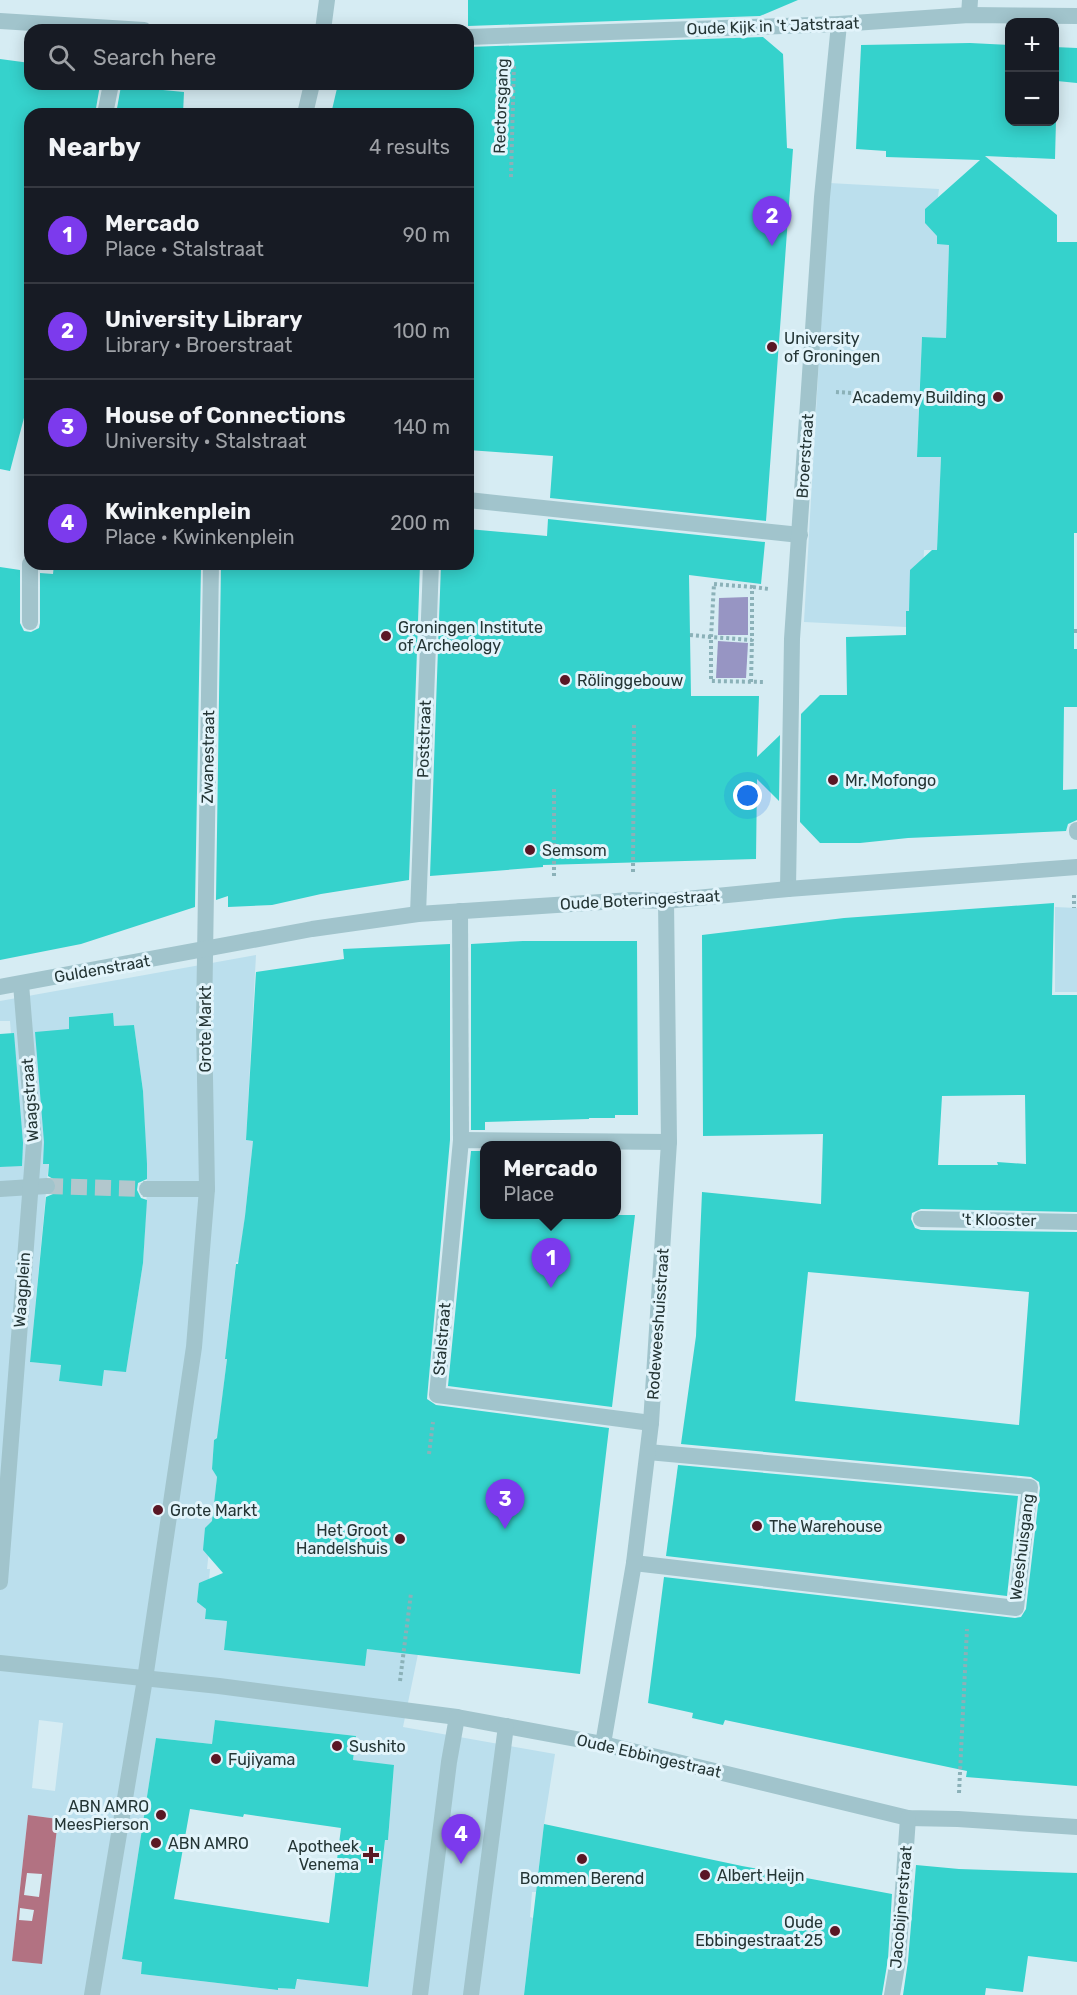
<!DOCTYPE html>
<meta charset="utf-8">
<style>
:root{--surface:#171b24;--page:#20242c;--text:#f1f3f6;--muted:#9ea1a6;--line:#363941;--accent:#7c3aed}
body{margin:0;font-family:Rubik,sans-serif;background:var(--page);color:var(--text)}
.controls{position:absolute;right:18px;top:18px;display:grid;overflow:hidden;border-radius:12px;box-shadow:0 3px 15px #0003}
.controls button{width:54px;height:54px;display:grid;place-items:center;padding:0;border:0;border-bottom:2px solid var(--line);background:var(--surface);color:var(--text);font:30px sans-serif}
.you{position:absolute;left:748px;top:796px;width:21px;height:21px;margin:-15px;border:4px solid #fff;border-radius:50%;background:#1a73e8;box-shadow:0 0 0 9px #1a73e833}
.badge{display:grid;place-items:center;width:39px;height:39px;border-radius:50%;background:var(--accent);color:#fff;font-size:20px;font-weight:700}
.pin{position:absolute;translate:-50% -50px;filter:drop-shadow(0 2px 3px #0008)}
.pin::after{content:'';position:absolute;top:32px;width:21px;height:18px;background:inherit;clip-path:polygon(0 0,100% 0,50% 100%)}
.popup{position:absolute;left:480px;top:1141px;width:141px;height:78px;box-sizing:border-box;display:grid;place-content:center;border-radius:12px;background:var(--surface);filter:drop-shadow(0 2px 4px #0005);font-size:20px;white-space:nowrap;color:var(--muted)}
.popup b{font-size:22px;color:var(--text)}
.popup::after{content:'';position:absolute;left:50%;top:100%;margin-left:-12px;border:12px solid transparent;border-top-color:var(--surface)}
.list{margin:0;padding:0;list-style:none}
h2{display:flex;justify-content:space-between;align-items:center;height:78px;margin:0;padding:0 24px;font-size:26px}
h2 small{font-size:20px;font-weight:400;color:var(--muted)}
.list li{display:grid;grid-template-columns:39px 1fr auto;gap:18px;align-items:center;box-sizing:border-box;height:96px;padding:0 24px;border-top:2px solid var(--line)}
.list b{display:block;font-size:22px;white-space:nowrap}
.list p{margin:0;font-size:20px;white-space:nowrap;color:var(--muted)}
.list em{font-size:20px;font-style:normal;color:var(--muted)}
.icon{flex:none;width:33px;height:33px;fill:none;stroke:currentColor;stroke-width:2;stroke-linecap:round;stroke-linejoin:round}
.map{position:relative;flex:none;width:1077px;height:1995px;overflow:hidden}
.search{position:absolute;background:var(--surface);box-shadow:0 3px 15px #0003;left:24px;top:24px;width:450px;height:66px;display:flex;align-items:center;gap:15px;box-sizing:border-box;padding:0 21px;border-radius:18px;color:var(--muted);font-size:22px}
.panel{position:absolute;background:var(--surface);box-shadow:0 3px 15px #0003;left:24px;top:108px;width:450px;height:462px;border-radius:18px}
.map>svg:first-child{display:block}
</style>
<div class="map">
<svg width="1077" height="1995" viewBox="0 0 1077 1995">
<rect width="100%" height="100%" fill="#d6ecf3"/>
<g fill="#9795c3">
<path d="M748,597v38h-30l1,-37z"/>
<path d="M718,641l30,2 -2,35h-30z"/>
</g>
<g fill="#bbdfed" fill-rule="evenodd">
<path d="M829,183l110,6 -2,15 -12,5v13l24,23 -3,93 -24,-1 -5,113 1,7h23l-4,93h-13l-3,62 -15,-1v16l-102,-5z"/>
<path d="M1055,907l22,1v84h-22z"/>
<path d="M256,955l-10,185 7,1 -8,75 -6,46h-3l-11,96 2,1 -8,65 2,10 -7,6 -2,29 5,8 -10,92h3l-5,50 22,2 -3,29 141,16 3,-29 50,17 -15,73 152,27 -11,70 -8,68h-4l-2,25 3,1 -9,77h-524v-828l21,-2 -11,-144h-10v-20zM112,1013l2,13 20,-1 9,66 4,98 -4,74 -17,108 -22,-1 -2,15 -43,-4 2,-16 -31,-3 19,-202 20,-131v-12zM39,1720l24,3 -8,68 -23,-3zM215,1720l141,16 -3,24 41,6 -6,74h-3l-17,147 -67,-8 -4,1 -2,9 -17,-1 -1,2 -136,-16 6,-12 -25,-3 34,-221 56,6zM28,1815l30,4 -17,145 -29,-4z"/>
</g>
<path fill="#b27282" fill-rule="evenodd" d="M28,1815l30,4 -16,145 -30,-3zM27,1873l15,1 -3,23 -15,-2zM20,1908l14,2 -2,11 -13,-1z"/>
<g fill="#35d2cc" fill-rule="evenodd">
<path d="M468,0h330l-38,16 -292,10z"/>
<path d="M763,37l20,17 4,94 6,1 -27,372 -216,-23 3,-42 -85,-6v-336h-137l7,-30h130v-37z"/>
<path d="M970,43l40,2v77h44v-75l23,1v35l-20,-2 -2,78 -70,-3 72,59v27h20v291h-3v116h3v58h-13l-1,83 14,-1v31l-9,4 -2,7 -158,7 -48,5h-40l-20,-21 1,-108 19,-19h27l-1,-58 60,-2v-24h3l1,-41 22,-20h5l4,-93h-24l5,-120 24,1 3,-93 -12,-1v-8l-12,-13v-14l55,-49 -94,-3v-6l-30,-2 5,-102v-2z"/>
<path d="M0,59l30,4v21l70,1 -5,29h-65v281l-20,76 -10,-2z"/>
<path d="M121,86l63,6 -1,22h-67z"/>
<path d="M548,519l217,23 -4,42 -72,-9 2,121h68l-2,61 23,-22 -1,66 -22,-22 -1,80 -213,6v2l-113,9 11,-312h27v-35l79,7z"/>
<path d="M54,564h147l-6,343 -114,37 -81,16v-393l20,3v53l4,8 7,1 8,-4 1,-5v-50l13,1z"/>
<path d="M221,564h199l-11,316 -88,14 -49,11 -44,2v-11l-12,4z"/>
<path d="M1054,903l-2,92h25v217l-156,-3 -9,4 -1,6 4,9 6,2 156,2v554l-111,-9 1,-6 -242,-51 -2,5 -31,-7 1,-5 -45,-10 16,-126 351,41 6,-1 5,-8 14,-121 -1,-6 -8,-5 -350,-33 15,-108 6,-144 119,12 2,-70 -120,2 -1,-201 142,-17zM1025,1095l1,69 -29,-2 1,3h-60l4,-69zM808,1272l221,20 -10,133 -224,-24z"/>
<path d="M523,941h114l1,174h-23v3h-26v1l-104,3v8h-14v-186z"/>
<path d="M450,944v196l-23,259 9,6 173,23 -29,246 -213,-25 -2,17 -141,-16 3,-29 -22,-2 1,-10 -9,-7 2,-19 24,-10 -20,-23 2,-22 7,-7 5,-44 -5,-8 2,-29 3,-2 10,-79h-2l11,-95h2l7,-48 8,-75 -7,-1 10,-168 88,-13 -1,-10z"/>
<path d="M113,1013l1,13 20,-1 9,66 4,73v15l-9,4 -1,7 4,8 6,2 -4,63 -17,109 -22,-2 -2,16 -43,-5 2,-16 -31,-3 16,-165 7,-3 4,-8 -2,-6 -7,-4 1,-12h-6l1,-22 -9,-110 34,-3v-12z"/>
<path d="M14,1033l9,110 -1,23 -22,1v-133z"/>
<path d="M471,1151h14v64h150l-23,192 -164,-21z"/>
<path d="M678,1465l340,31 -11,100 -341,-40z"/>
<path d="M215,1720l141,16 -3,24 41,5 -6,75h-3l-17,147 -71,-8 -2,10 -17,-1v2l-137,-16 1,-12 -20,-3 34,-221 56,6zM190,1809l53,8 1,-3 97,14 -12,95 -155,-24z"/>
<path d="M544,1824l198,42 150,28 -4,65 -6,36h-358z"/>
<path d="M916,1865l43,4 118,4v89l-49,-6 -5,36 -37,-4 -1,7h-82l5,-34z"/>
</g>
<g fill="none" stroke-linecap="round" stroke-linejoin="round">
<path stroke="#b2c7cd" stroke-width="16" stroke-dasharray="16 8" stroke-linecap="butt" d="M47,1186l100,3"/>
<g stroke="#8bb1b8" stroke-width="4" stroke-dasharray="3 3" stroke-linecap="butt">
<path d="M511,177l3,-113"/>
<path d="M836,392l83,5"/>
<path d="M714,584l38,3v53l-41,-3z"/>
<path d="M753,587l16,2"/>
<path d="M1074,631h3"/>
<path d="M690,635l21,2v44l54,1"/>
<path d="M751,682l1,-43"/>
<path d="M554,789v90"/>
<path d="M633,872l1,-147"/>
<path d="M1074,895v13"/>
<path d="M429,1454l4,-32"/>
<path d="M400,1681l11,-88"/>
<path d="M959,1793l8,-164"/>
</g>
<g stroke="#a1c4cc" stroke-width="16">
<path d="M969,15l1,-15"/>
<path d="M105,114l6,-30"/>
<path d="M30,564v58"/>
<path d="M1077,830v2"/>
<path d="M460,911l1,229"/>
<path d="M921,1219l156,3"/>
<path d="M634,1563l382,45 14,-121 -382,-35"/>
</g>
<g stroke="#a1c4cc" stroke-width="16">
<path d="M305,114l7,-30"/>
<path d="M0,1189l47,-3"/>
<path d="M147,1189h60"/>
<path d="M0,1582l34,-439 -13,-159"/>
<path d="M0,1663l219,23 238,31"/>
<path d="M92,1995l53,-316 49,-332 13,-158 -3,-167 7,-458"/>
</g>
<g stroke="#a1c4cc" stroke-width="16">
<path d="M0,21l144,9"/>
<path d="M323,30l4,-30"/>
<path d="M468,37l371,-13 130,-9 108,1"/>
<path d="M468,500l332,35"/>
<path d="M788,889l4,-250 30,-442 17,-173"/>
<path d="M418,914l13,-350"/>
<path d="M0,987l312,-58 106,-15 214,-14 34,1 122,-12 289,-22"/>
<path d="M651,1423l-214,-28 24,-255 208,2"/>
<path d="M603,1744l31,-181 17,-140 18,-281 -3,-241"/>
<path d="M420,1995l29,-233 8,-45 146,27 305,74 50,1 119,8"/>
<path d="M471,1995l35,-269"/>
<path d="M892,1995l6,-35 10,-142"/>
</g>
</g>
<g fill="#5a1725" stroke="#e2f4fb" stroke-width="2">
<circle cx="772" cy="347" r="6"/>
<circle cx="998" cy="397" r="6"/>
<circle cx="386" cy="636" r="6"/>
<circle cx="565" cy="680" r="6"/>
<circle cx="833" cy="780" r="6"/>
<circle cx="530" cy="850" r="6"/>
<circle cx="158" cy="1510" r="6"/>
<circle cx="757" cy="1526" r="6"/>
<circle cx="400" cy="1539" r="6"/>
<circle cx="337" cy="1746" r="6"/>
<circle cx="216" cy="1759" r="6"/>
<circle cx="161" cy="1815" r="6"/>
<circle cx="156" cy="1843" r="6"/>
<path d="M368 1846h6v6h6v6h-6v6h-6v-6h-6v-6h6z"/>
<circle cx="582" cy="1859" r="6"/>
<circle cx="705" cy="1875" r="6"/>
<circle cx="835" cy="1931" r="6"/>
</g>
<g text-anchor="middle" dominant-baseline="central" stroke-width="6" stroke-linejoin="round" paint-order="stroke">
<g font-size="16" fill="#243535" stroke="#e2f4fb">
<text transform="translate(773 26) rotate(-2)">Oude Kijk in 't Jatstraat</text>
<text transform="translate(501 106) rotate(-88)">Rectorsgang</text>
<text transform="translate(805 456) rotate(-86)">Broerstraat</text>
<text transform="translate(424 739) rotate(-88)">Poststraat</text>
<text transform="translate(208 757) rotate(-89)">Zwanestraat</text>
<text transform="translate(640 900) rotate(-3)">Oude Boteringestraat</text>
<text transform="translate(102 969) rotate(-10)">Guldenstraat</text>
<text transform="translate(205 1029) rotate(-90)">Grote Markt</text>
<text transform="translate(30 1100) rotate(-94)">Waagstraat</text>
<text transform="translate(999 1220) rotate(1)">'t Klooster</text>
<text transform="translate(22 1290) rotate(-86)">Waagplein</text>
<text transform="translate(658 1324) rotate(-86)">Rodeweeshuisstraat</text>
<text transform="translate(442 1339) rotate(-85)">Stalstraat</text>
<text transform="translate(1022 1547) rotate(-83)">Weeshuisgang</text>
<text transform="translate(649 1756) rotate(13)">Oude Ebbingestraat</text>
<text transform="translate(901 1907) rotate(-85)">Jacobijnerstraat</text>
</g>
<g font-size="16" fill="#243535" stroke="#e2f4fb" text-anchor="start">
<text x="784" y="338">University<tspan x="784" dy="18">of Groningen</tspan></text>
<text x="986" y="397" text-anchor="end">Academy Building</text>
<text x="398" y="627">Groningen Institute<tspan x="398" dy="18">of Archeology</tspan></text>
<text x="577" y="680">Rölinggebouw</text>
<text x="845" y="780">Mr. Mofongo</text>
<text x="542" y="850">Semsom</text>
<text x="170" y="1510">Grote Markt</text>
<text x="769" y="1526">The Warehouse</text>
<text x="388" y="1530" text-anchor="end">Het Groot<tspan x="388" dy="18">Handelshuis</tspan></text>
<text x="349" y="1746">Sushito</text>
<text x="228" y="1759">Fujiyama</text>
<text x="149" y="1806" text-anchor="end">ABN AMRO<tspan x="149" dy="18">MeesPierson</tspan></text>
<text x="168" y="1843">ABN AMRO</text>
<text x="359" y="1846" text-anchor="end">Apotheek<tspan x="359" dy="18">Venema</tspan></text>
<text x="717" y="1875">Albert Heijn</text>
<text x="582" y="1878" text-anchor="middle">Bommen Berend</text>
<text x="823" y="1922" text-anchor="end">Oude<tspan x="823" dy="18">Ebbingestraat 25</tspan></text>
</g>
</g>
</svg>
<div class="controls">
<button>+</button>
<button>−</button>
</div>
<div class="you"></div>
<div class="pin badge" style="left:551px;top:1288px">1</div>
<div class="popup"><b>Mercado</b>Place</div>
<div class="pin badge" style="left:772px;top:246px">2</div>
<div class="pin badge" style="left:505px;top:1529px">3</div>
<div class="pin badge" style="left:461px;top:1864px">4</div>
<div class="search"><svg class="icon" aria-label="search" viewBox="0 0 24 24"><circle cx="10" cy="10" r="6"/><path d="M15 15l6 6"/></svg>Search here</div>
<section class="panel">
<h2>Nearby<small>4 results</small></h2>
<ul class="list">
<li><span class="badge">1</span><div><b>Mercado</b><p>Place · Stalstraat</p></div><em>90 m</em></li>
<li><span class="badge">2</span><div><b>University Library</b><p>Library · Broerstraat</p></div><em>100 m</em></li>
<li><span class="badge">3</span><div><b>House of Connections</b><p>University · Stalstraat</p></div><em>140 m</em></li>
<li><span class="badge">4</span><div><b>Kwinkenplein</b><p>Place · Kwinkenplein</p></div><em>200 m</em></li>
</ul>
</section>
</div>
